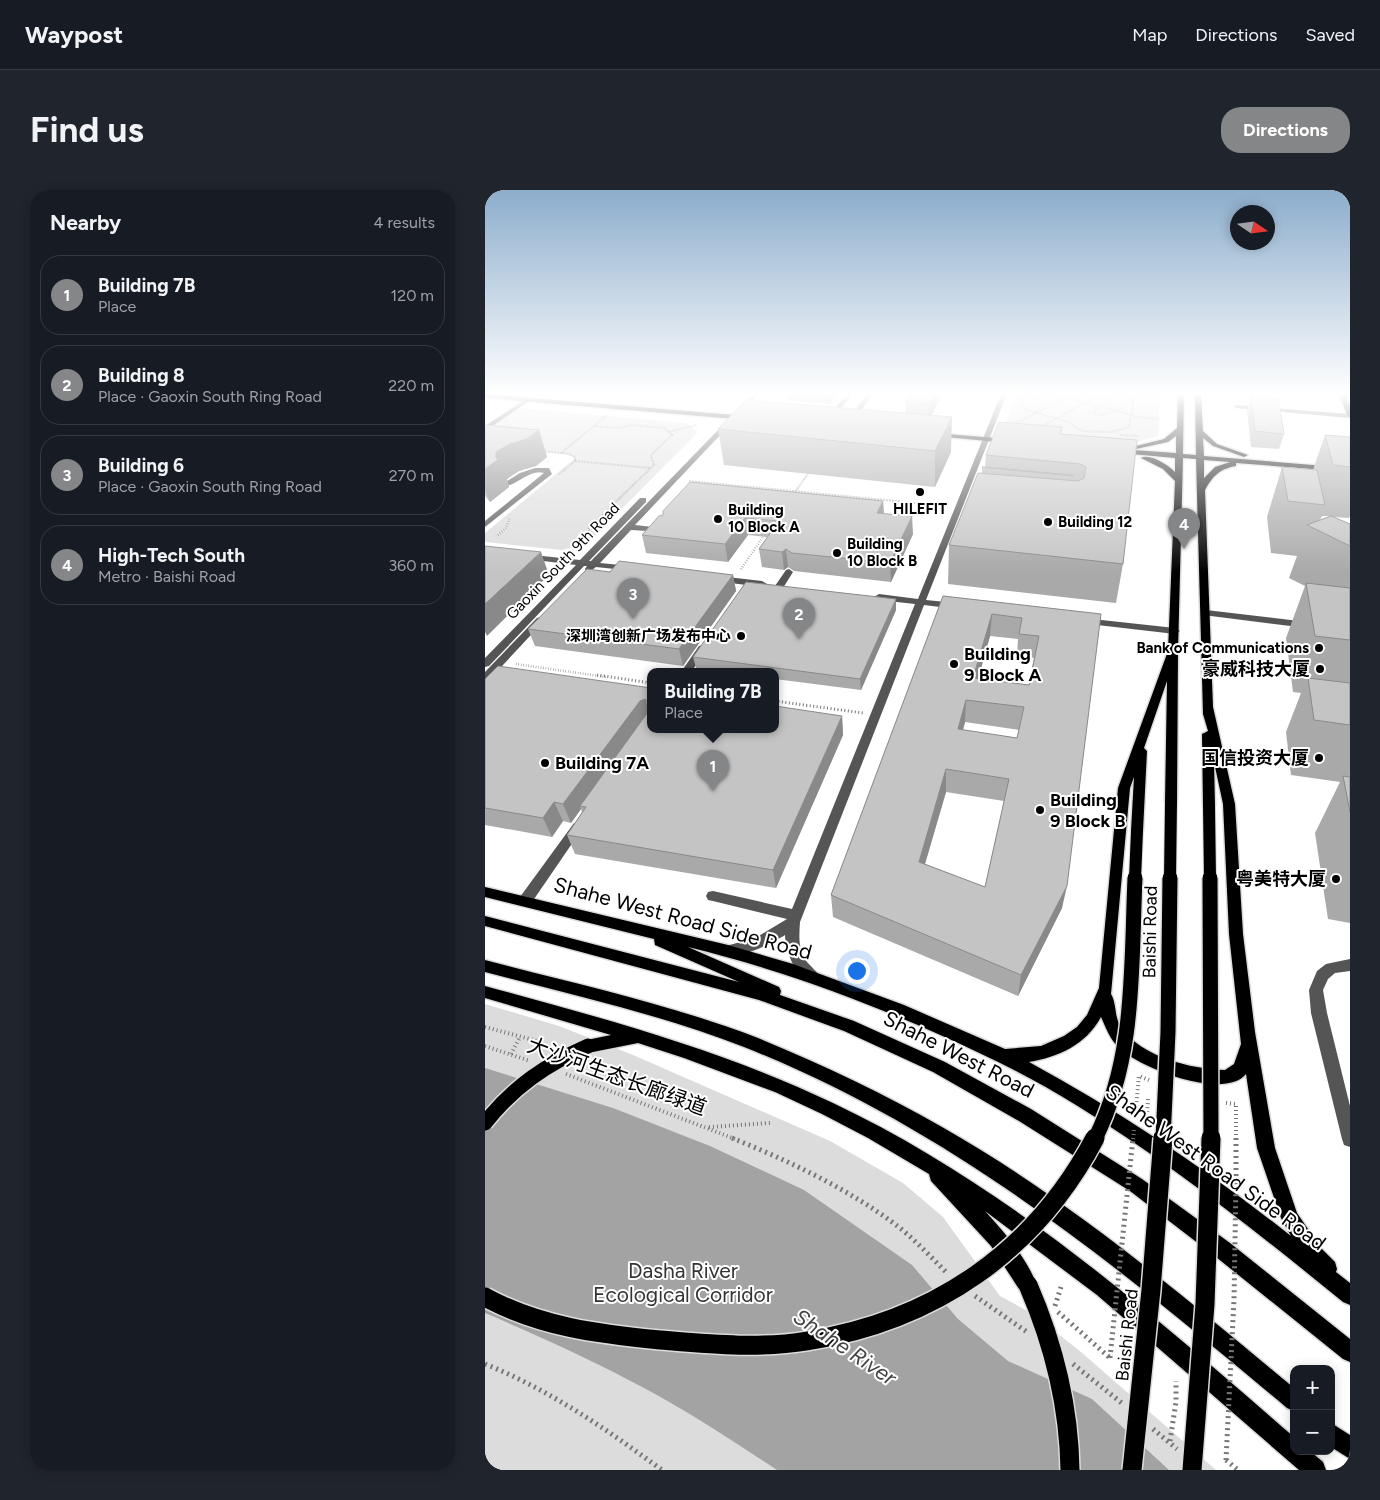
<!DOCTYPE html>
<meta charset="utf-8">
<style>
:root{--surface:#171b24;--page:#20242c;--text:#f1f3f6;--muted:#9ea1a6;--line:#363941;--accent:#858687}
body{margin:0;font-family:Figtree,"Noto Sans SC",sans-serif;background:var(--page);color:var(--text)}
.controls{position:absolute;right:15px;bottom:15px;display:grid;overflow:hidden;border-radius:10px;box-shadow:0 2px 12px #0003}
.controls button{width:45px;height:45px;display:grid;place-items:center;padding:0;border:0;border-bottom:1px solid var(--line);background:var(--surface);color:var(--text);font:25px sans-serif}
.compass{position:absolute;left:745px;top:15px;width:45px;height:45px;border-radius:50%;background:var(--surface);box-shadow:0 2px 12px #0003;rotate:103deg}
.you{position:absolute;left:371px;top:780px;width:18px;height:18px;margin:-12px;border:4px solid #fff;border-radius:50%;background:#1a73e8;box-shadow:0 0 0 8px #1a73e833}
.badge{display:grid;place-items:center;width:32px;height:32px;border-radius:50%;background:var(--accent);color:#fff;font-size:16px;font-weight:700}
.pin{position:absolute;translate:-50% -41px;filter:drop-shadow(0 1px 2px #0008)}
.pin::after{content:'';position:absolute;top:26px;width:18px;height:15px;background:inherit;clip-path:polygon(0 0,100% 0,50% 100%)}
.popup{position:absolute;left:162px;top:478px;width:132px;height:65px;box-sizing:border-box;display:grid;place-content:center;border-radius:10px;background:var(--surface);filter:drop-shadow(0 1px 4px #0005);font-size:16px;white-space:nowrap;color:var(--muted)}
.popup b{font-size:19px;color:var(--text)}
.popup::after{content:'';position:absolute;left:50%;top:100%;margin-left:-10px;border:10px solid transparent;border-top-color:var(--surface)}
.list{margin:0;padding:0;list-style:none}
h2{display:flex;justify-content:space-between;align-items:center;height:65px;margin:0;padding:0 20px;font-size:21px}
h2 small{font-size:16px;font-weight:400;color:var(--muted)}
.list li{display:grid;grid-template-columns:32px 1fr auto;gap:15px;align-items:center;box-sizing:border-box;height:80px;margin:0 10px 10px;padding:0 10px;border:1px solid var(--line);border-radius:20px}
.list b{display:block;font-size:19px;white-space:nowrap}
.list p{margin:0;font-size:16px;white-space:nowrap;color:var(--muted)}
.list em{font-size:16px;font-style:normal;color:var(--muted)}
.map{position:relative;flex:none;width:865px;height:1280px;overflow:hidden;border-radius:20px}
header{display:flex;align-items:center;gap:30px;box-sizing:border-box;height:70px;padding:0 25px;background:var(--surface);border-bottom:1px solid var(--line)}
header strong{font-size:24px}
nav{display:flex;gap:28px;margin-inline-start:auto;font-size:18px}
.intro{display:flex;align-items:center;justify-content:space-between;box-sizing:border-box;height:120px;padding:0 30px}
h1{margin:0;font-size:35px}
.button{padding:12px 22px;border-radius:20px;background:var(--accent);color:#fff;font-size:18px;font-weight:700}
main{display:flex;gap:30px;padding:0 30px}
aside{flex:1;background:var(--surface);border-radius:20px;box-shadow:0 2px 12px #0003}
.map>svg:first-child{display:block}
</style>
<header>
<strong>Waypost</strong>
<nav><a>Map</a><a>Directions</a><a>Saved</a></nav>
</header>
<div class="intro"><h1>Find us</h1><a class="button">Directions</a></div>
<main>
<aside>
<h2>Nearby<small>4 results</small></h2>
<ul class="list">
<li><span class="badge">1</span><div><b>Building 7B</b><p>Place</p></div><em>120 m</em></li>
<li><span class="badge">2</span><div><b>Building 8</b><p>Place · Gaoxin South Ring Road</p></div><em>220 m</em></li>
<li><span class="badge">3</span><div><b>Building 6</b><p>Place · Gaoxin South Ring Road</p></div><em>270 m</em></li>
<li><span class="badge">4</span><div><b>High-Tech South</b><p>Metro · Baishi Road</p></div><em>360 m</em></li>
</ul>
</aside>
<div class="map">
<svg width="865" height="1280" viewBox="0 0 865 1280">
<rect width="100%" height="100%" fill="#fff"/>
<g fill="#dcdcdc">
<path d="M532,204h143l-2,42 -23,6 -113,-9 -17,-9z"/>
<path d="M34,218l167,15 12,9 -110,111 -26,7 -77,-8v-9l89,-74 -1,-2 -7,-3 -81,-7v-15z"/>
<path d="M0,814l74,22 74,29 197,86 73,42 40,34 57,79 33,18 48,38 135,118h-731z"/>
</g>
<path fill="#a3a3a3" d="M0,878l128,40 97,38 94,44 108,75 46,54 50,42 84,38 77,71h-392c-44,-29 -88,-58 -133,-82 -52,-28 -105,-52 -159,-75z"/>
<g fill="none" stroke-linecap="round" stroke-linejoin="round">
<g stroke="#dbdbdb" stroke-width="3">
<g id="major">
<path d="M0,204l262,22 3,2 -3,2 -262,-22z"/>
<path d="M693,204h6l-1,60 13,1 -1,-61h6l2,37 14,13 31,11 -4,2 -31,-11 -10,-8 1,18 146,12v4l-114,-9v3c-17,3 -23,10 -31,24l8,217 22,97 8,130 12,98 20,116 22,65 24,35 14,14 2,7 -1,3 14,11v22l-7,-3c-86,-70 -173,-139 -267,-197 -45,-28 -91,-50 -138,-71 -81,-36 -164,-66 -250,-87l91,40 2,4 -1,4 74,26 91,41 86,47 111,70 88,64 120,96v23l-7,-3 -127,-102 -86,-66 -111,-70 -86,-49 -89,-41 -85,-31 -274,-74v-10l254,66 -84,-37 -1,-6 -169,-42v-10l243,58 65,19 111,41 101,44 36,-3 23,-10 13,-9 10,-12 12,-27 19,-200 50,-137 7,-170 -12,-12 -22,-11c9,-5 27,7 34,14v-14l-55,-5 -4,-2 4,-2 56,4v-17l-8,6 -32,7 -4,-2 32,-8 13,-11zM698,268l13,1 7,255 5,17 -6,3 1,72 6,4 6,-4 -1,-44 9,42 6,130 12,110 -7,20 -9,6c-34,-1 -84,-13 -104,-43 -7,-10 -4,-23 -10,-33l19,-206 4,-11 -3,54 2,3h8l2,-3 4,-80 -3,-3 23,-67 -2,121 6,4 6,-4 1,-151zM719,270l26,2 -15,5 -11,11zM616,827c5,11 9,22 17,30 21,21 106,54 128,27l11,74 24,70 10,18c-82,-65 -170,-124 -262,-174 29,-5 57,-17 72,-45z"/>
<path d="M854,204h6l5,12v11l-3,-2z"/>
<path d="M451,243l72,6 3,2 -3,2 -74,-7 -1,-1z"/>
<path d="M0,770c91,24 185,44 273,78 63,26 125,55 184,89 127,72 240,168 352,261v23l-7,-3c-171,-143 -334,-278 -543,-361 -84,-33 -173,-52 -259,-75z"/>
<path d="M0,796c118,32 237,64 348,117 173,82 318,210 461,334v14h16l13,11 3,8h-27l-202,-175 -112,-84c20,22 41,46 52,74l-2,7 -7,2 -7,-2 -30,-46 -60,-65 -2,-7 -61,-36 -46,-24 -47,-22 -91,-34 -46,-15 -50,10 -6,-2 -2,-5 2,-5 29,-6 -126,-37z"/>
<path d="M846,1233l19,12v24l-19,-12z"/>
</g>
</g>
<g stroke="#777" stroke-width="2" stroke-dasharray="0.5 1" stroke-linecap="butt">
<path d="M540,204l-4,11 4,4 43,13 14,9 29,1 18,-5 6,-33"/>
<path d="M542,204l8,3 15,-3"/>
<path d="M570,204l83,23 23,2"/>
<path d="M606,204h4"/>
<path d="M670,204h8"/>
<path d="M109,236l25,2 12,-3 33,3 8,7 -21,20 3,10 -55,53"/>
<path d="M529,237l2,-4 57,-29"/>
<path d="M556,237l55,-30 16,2 -18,12v3c16,3 27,-6 40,-13"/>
<path d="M183,242l29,-7"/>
<path d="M635,245l19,1"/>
<path d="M57,261l27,3 6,3v4l-17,14"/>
<path d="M76,263l46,-38"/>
<path d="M90,271l76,7"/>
<path d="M204,291l259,25"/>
<path d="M310,302l15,-21"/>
</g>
<g stroke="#777" stroke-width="2.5" stroke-dasharray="0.5 2" stroke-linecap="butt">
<path d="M13,345l8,-7 4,-11"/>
<path d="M108,347l-5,-8 13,-12"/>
<path d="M256,379l24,-35"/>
<path d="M31,474l90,13"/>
</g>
<g stroke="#777" stroke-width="3" stroke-dasharray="1 2.5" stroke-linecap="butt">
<path d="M112,485l54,8"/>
<path d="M290,511l88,12"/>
</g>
<g stroke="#777" stroke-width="4" stroke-dasharray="1 3" stroke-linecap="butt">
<path d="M0,837l52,14"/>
<path d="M0,856l45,15"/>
<path d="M26,864l9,-17"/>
<path d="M81,884l169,65"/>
<path d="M741,913l10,1v35"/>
<path d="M662,926l1,-17"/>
<path d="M650,928l4,-42 10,4"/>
<path d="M224,937l61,-4"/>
</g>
<g stroke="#777" stroke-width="5" stroke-dasharray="2 4" stroke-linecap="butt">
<path d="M247,948c57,23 119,52 168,90 17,14 32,30 47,45"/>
<path d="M751,948v45"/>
<path d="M490,1106l52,36"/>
<path d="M570,1116l6,-19"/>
<path d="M573,1122l52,46"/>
<path d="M0,1174c65,26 121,65 177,106"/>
<path d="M588,1174l50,40"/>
<path d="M668,1239l24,20"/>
<path d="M685,1251l6,-39v-21"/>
<path d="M741,1270l12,10"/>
</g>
<g fill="#555" fill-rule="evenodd">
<path d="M23,204h7l-3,2z"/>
<path d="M268,204h6l-124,131 27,3 4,2 -1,2 -34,-2 -31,33 31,3 3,1v4l-38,-4 -7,5 -3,-1 -1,-2 2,-3h-3l-95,100 -4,1v-9l91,-93 -49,-6 -3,-1v-4l56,6 60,-62h6v4l-57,59h2z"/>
<path d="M362,204h6l-14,17h-4v-2z"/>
<path d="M382,204h6l-14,19h-4l-1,-1z"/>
<path d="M516,204h6l-81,206 30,3 5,3 -5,3 -32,-4 -124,317c-1,14 -2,28 7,40 4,5 10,9 13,15l-2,4c-20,7 -33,-31 -33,-46 -14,9 -46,25 -62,20l-2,-4 2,-4 34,-10 30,-18 -74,-18 -5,-1 -2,-4 2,-4 5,-1 79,18 123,-305 -36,-4 -5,-3 5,-3 39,5z"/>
<path d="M41,209l5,1 -46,31v-5z"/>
<path d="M752,215l113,9v4l-115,-10v-2z"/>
<path d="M50,278h14l3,6 -67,53v-6l59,-48c-12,-4 -23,8 -34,12h-3v-4l13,-8z"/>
<path d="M304,379l4,3 -10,16 -3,1 -3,-1 -2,-2 11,-16z"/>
<path d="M233,386l44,5 5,3 -5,3 -47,-6v-4z"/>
<path d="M721,420l101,12 5,3 -5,3 -104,-13v-4z"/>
<path d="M55,427l3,1v4l-54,58 -4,1v-9l52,-54z"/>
<path d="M598,428l92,10 5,3 -5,3 -95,-11 -2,-2z"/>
<path d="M218,455l5,3 -17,24h-10l18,-26z"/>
<path d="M93,632l4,1 2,3 -2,3 -52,76 -5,1 -5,-1 -2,-4 2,-4 54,-74z"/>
<path d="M865,769v12l-15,2 -7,6 -5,11 4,23 23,93v41l-6,-2 -2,-6 -31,-126 -2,-23 8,-19 9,-7z"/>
</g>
<use href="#major" fill="#000" fill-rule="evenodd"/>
<g stroke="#dbdbdb" stroke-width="14" stroke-linecap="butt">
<g id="major-bridge-far2">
<path d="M724,616l1,73"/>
<path d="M650,689l2,-48"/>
<path d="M685,689l1,-77"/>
</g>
</g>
<g stroke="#dbdbdb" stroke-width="18" stroke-linecap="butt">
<g id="major-bridge-far1">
<path d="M725,688l1,261"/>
<path d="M0,933c28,-36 62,-59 103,-77"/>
<path d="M610,949c41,-82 36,-172 40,-261"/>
<path d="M678,949l5,-107 2,-154"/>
</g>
</g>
<g stroke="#dbdbdb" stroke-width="22" stroke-linecap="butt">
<g id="major-bridge">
<path d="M543,1095c26,60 41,120 42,185"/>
<path d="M0,1107c55,30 114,37 175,43 49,4 99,9 147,1 127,-20 228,-89 288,-203"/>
<path d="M647,1280l19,-180 12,-152"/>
<path d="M707,1280l13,-166 6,-166"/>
</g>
</g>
<path stroke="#777" stroke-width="4" stroke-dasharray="1 3" stroke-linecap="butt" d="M648,949l1,-9"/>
<g stroke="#777" stroke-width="5" stroke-dasharray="2 4" stroke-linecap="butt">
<path d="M625,1168l23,-220"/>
<path d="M741,1270l8,-160 2,-117"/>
</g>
<use href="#major-bridge-far2" stroke="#000" stroke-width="12"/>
<use href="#major-bridge-far1" stroke="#000" stroke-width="15"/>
<use href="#major-bridge" stroke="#000" stroke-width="19"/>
</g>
<g fill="#a9a9a9" fill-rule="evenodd">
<path d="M301,204h51l-8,10 -42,-4z"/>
<path d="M426,204h32l-11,21 19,37 -16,35 -211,-22 -6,-36 188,-16v-11z"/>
<path d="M766,206l33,38 -5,15 -28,-2 -4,-36z"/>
<path d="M0,235l54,5 8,27 -11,9 -17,5 -12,8 2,8 -19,15 -5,-6z"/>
<path d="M577,237l-1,7 76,6 -14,124 -7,39 -168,-19 1,-39 33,-72v-6h3l1,-12z"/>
<path d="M840,245l25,2v79l-1,2 -16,-1 17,7v399l-22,-4 -13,-86 25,-51 -49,-7 -5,-43 15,-39 -8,-1 -7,-54 19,-52 -16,-8 8,-22 -26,-3 -4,-36 15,-50 31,3zM837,326h8l-10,4z"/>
<path d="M398,311l1,12 29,21 -22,48 -97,-11 -6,-4 -4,3 -22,-3 -3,-18 8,-12 -19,-2 -20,27 -82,-9 -4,-18 17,-19z"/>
<path d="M125,382l123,3 3,16 -53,75 -148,-20 -7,-17z"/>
<path d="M458,406l158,18 -39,294 -44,88 -185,-79 -2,-22zM505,446l28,3 -1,16 17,3 -5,27 -51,-6zM480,532l54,8 -2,8 -54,-8zM461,602l58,9 -19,86 -60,-23z"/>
<path d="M411,420l-35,80 -86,-11v-7h-48l-31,-4 -3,-11z"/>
<path d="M0,489l357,37 1,19 -67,153 -201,-34 -8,-19 15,-23 -1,-3 -10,14 -8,-2 -11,16 -67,-12z"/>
</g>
<g fill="#898989">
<path d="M344,204h8l-8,10z"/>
<path d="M450,204h8l-14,25 1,-15z"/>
<path d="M467,227l-1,35 -16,35v-36z"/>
<path d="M54,240l8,27 -11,9 -17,5 -12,8 2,8 -19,15 -5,-12v-21l11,-11v-6l14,-8z"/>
<path d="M398,311l1,17 -7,-5z"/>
<path d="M427,326l1,18 -22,48 -1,-19z"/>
<path d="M260,328l3,17 -20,27 -3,-18z"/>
<path d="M301,359l2,18 -4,3 -2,-18z"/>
<path d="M56,362l8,23 -62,61 -2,-4v-28z"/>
<path d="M248,385l3,16 -53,75 -4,-17z"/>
<path d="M411,409v11l-35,80 -1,-11z"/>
<path d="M507,424l-2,22 -18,64 1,-22z"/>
<path d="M160,509l6,19 -71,88 1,3 -10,14 -8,-19 77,-103z"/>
<path d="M481,510l-1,22 -8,30 1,-23z"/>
<path d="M357,526l1,19 -67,153 -3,-18z"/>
<path d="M461,579v23l-27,92v-22z"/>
<path d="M69,612l9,19 -11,16 -9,-19z"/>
<path d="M582,696l-5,22 -44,88 3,-21z"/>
</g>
<g fill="#c4c4c4" stroke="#898989" fill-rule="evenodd">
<path d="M426,204h24l-5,10 -24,-2z"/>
<path d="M766,206l27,2 6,36 -29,-3z"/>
<path d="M261,210l206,17 -17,34 -217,-22z"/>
<path d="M514,232l63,5 -2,7 77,6 -14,124 -174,-19 29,-72 100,8 6,-3 2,-11 -6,-3 -94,-9z"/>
<path d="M0,235l54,5 -12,9 -17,5 -14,8v6l3,1 -14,10z"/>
<path d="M840,245l25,2v30l-17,-2z"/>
<path d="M497,277l91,8v1z"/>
<path d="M797,277l35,3 8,35 -37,-4z"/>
<path d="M205,292l193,19 -6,12 35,3 -22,47 -98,-10 -6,-4 -4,3 -23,-3 20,-28 -34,-3 -20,26 -83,-9 17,-19 4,-1v-4z"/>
<path d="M846,326l19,8v22l-43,-21z"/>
<path d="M0,356l56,6 -56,52z"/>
<path d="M134,371l114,14 -54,74 -151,-20 59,-60 23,3z"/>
<path d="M261,392l150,17 -36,80 -167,-22z"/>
<path d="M821,393l44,5v52l-35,-4z"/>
<path d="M458,406l158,18 -34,272 -46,89 -190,-80zM507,424l30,4 -3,16 20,2 -10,49 -56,-7zM481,510l58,7 -7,31 -59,-9zM461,579l63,10 -24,108 -66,-25z"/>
<path d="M13,476l153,22v42h124v-24l67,10 -69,154 -206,-35 19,-28 -6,-1 68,-94 -1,-11 -2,-2 -5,2 -77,103 -9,-2 -11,16 -58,-10v-129z"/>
<path d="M823,488l42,5v42l-36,-5z"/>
<path d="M858,586l7,1v35z"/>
</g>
<linearGradient id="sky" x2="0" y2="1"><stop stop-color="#8cadcc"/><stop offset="0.53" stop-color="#fff"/><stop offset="1" stop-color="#fff" stop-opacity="0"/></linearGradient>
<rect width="865" height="383" fill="url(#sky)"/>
<g fill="#000" stroke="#fff" stroke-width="2">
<circle cx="435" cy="302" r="5"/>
<circle cx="233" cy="329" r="5"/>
<circle cx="563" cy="332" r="5"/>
<circle cx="352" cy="363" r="5"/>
<circle cx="256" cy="446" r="5"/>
<circle cx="834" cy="458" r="5"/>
<circle cx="469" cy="474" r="5"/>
<circle cx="835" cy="479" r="5"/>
<circle cx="834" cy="568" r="5"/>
<circle cx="60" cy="573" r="5"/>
<circle cx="555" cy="620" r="5"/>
<circle cx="851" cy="689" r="5"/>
</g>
<g text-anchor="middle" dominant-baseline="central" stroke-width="4" stroke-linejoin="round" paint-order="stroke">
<g font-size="15" font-weight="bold" fill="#000" stroke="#fff" text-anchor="start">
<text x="435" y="319" text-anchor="middle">HILEFIT</text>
<text x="243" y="320">Building<tspan x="243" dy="17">10 Block A</tspan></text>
<text x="573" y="332">Building 12</text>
<text x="362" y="354">Building<tspan x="362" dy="17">10 Block B</tspan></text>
<text x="246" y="446" text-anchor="end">深圳湾创新广场发布中心</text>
<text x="824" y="458" text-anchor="end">Bank of Communications</text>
</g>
<g font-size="15" fill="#000" stroke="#fff">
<text transform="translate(78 371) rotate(-46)">Gaoxin South 9th Road</text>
</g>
<g font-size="18" font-weight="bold" fill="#000" stroke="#fff" text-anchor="start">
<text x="479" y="464">Building<tspan x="479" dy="21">9 Block A</tspan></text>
<text x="825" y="479" text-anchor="end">豪威科技大厦</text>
<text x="824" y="568" text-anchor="end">国信投资大厦</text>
<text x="70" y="573">Building 7A</text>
<text x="565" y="610">Building<tspan x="565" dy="21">9 Block B</tspan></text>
<text x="841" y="689" text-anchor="end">粤美特大厦</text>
</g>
<g font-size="18" fill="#000" stroke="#fff">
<text transform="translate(665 742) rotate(-89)">Baishi Road</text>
<text transform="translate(642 1145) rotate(-84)">Baishi Road</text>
</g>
<g font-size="21" fill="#000" stroke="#fff">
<text transform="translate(198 728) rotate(15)">Shahe West Road Side Road</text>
<text transform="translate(474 864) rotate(27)">Shahe West Road</text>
<text transform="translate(132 886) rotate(20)">大沙河生态长廊绿道</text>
<text transform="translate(731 977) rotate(36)">Shahe West Road Side Road</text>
</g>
<g font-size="21" fill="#333" stroke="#fff">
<text x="198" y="1080">Dasha River<tspan x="198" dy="24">Ecological Corridor</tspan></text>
</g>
<g font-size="22" font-style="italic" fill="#444" stroke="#fff">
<text transform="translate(360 1157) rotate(34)">Shahe River</text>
</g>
</g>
</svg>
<div class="controls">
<button>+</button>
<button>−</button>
</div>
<svg class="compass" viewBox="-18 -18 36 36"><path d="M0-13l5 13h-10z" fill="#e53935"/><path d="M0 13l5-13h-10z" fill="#9ea1a6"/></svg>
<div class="you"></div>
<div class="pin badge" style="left:228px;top:601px">1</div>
<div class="popup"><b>Building 7B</b>Place</div>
<div class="pin badge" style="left:314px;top:449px">2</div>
<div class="pin badge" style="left:148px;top:429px">3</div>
<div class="pin badge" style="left:699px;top:359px">4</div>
</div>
</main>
